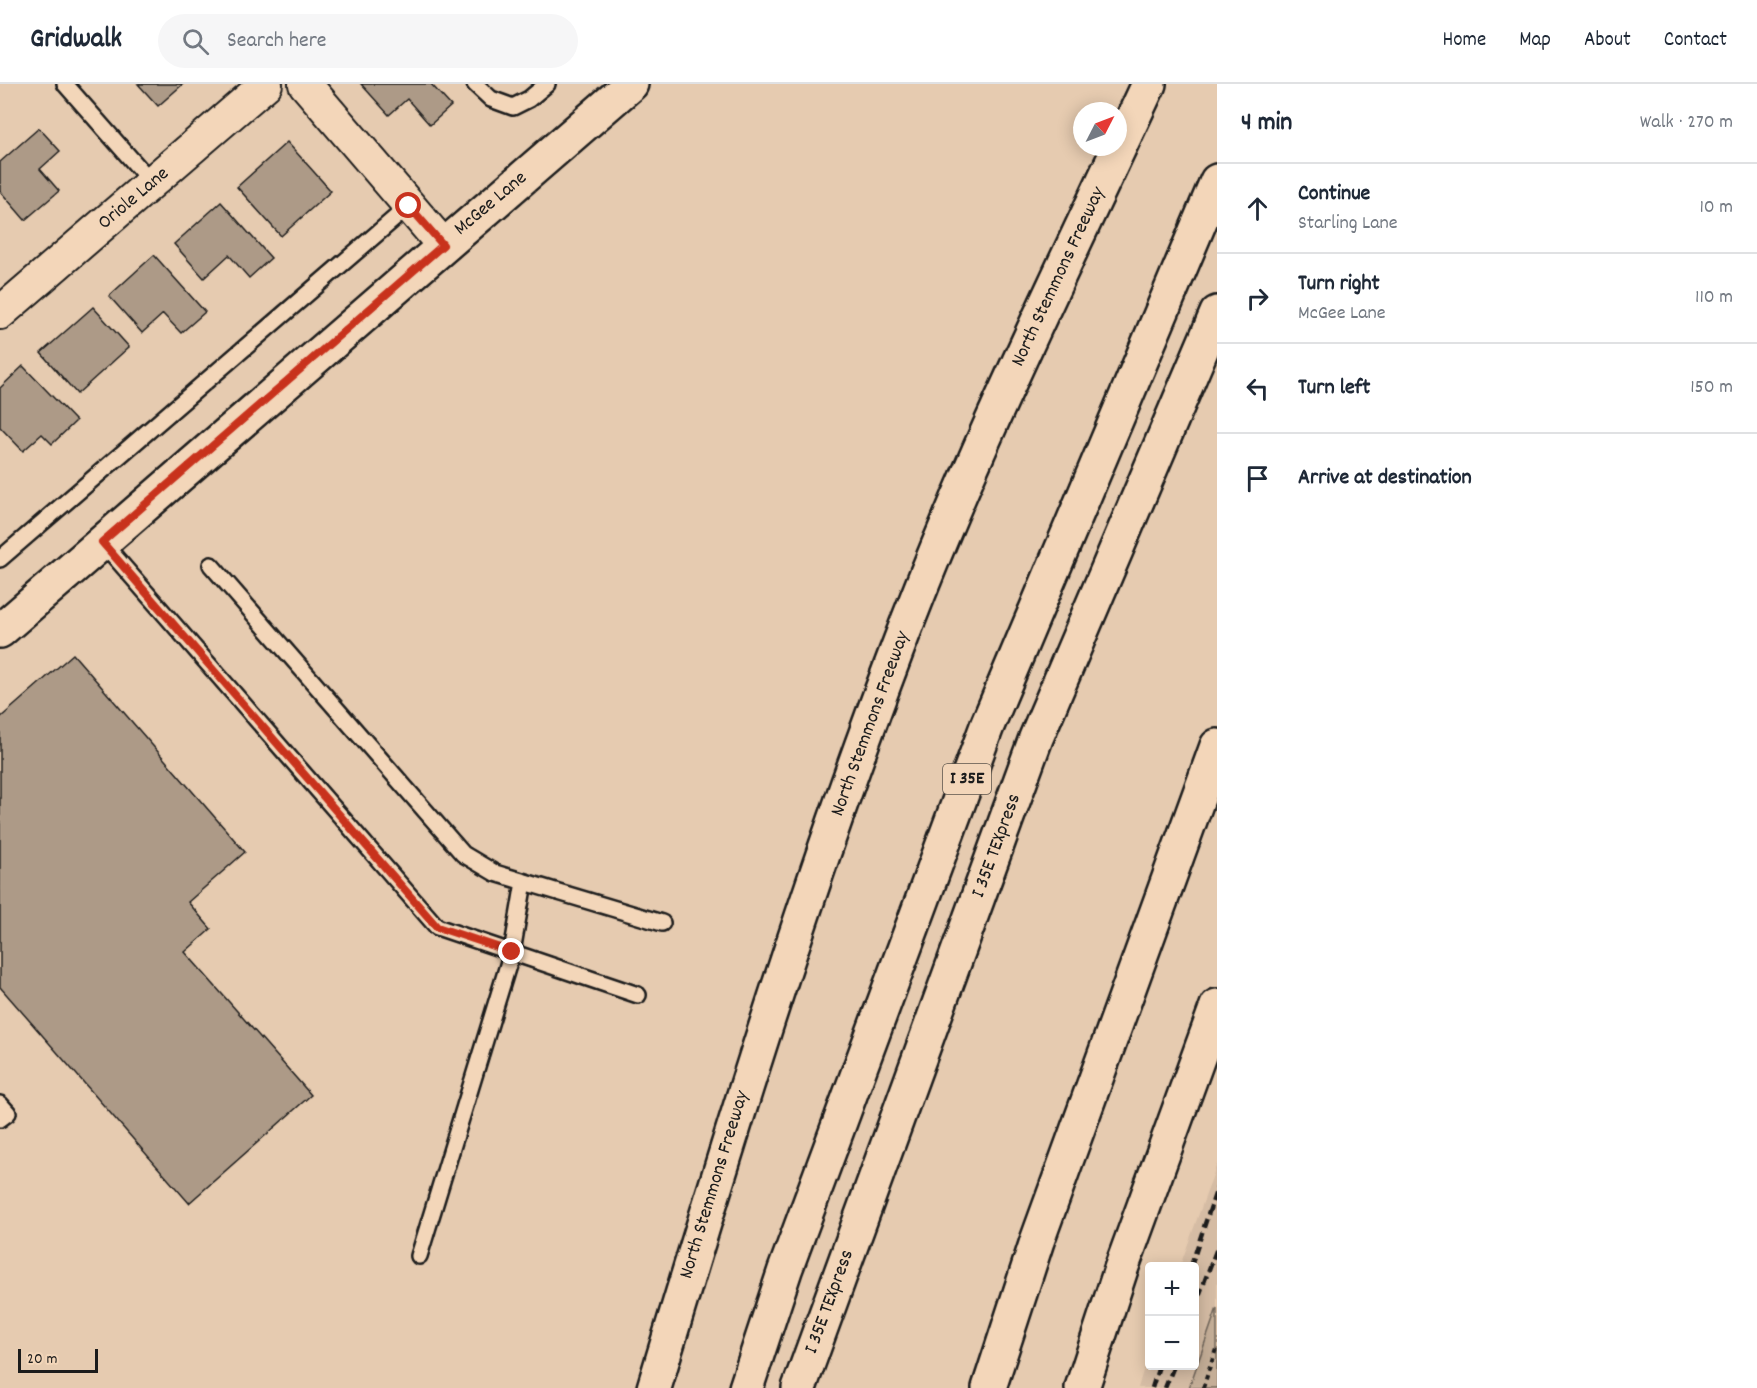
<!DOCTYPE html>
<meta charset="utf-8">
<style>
:root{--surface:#fff;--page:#f6f6f7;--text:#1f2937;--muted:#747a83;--line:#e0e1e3}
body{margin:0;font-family:Dekko,sans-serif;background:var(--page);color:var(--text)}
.controls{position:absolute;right:18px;bottom:18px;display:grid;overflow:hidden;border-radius:6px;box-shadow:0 3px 15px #0003}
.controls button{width:54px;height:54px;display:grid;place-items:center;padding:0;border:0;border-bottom:2px solid var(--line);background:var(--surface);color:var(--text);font:30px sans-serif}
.compass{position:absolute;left:1073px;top:18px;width:54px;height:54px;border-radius:50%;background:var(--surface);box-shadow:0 3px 15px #0003;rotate:48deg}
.scale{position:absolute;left:18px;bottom:15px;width:80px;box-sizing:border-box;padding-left:6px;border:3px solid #1c1c1c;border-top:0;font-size:16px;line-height:21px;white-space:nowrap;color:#1c1c1c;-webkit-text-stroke:4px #f3d6b9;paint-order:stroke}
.stop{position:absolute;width:18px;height:18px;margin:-14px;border:4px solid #c8321e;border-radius:50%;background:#fff}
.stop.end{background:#c8321e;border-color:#fff;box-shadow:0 2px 6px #0008}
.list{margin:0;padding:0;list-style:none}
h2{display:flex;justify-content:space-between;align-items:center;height:78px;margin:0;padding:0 24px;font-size:26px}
h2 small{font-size:20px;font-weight:400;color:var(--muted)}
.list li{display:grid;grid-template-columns:39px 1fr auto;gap:18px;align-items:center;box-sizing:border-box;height:90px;padding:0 24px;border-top:2px solid var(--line)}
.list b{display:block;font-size:22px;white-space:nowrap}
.list p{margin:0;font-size:20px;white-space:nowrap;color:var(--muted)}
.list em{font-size:20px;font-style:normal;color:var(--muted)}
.icon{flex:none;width:33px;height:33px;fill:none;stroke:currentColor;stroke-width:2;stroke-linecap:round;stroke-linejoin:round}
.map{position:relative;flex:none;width:1217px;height:1304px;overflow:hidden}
header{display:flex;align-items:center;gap:36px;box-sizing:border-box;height:84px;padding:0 30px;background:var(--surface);border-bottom:2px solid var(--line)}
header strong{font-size:28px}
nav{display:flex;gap:33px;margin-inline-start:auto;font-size:21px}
.search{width:420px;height:54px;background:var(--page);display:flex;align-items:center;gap:15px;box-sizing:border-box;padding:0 21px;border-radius:33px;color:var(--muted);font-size:22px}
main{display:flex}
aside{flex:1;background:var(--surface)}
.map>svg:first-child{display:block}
</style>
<header>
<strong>Gridwalk</strong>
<div class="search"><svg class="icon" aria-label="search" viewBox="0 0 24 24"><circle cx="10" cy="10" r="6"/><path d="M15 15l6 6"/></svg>Search here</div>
<nav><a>Home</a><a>Map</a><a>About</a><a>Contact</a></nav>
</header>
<main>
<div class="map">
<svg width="1217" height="1304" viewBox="0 0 1217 1304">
<rect width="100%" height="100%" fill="#e6cbb0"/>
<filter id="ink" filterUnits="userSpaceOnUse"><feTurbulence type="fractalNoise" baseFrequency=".0167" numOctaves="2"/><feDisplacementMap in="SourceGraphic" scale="12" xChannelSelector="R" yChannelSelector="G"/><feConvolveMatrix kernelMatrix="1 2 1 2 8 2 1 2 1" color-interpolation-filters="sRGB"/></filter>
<g filter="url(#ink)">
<path fill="#d5bca4" d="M1217,1080v144l-28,80h-51l11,-37 1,15h44v-100h-14z"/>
<path fill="#c4ae97" stroke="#70655a" stroke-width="1.5" d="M1217,1224v80h-28z"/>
<g fill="#ad9a87" stroke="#1c1c1c" stroke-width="1.5">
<path d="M138,0h45l-25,22z"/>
<path d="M361,0h70l20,22 -21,19 -23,-26 -18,16z"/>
<path d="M39,44l21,23 -20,18 19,22 -34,29 -25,-29v-29z"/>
<path d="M287,58l44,49 -50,45 -44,-49z"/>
<path d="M221,118l50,56 -22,20 -20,-23 -25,23 -30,-34z"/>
<path d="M154,171l51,57 -24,21 -18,-19 -21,19 -33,-37z"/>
<path d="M93,223l36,40 -52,47 -36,-41z"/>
<path d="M23,282l53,55 -24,23 -10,-10 -19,17 -23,-24v-39z"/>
<path d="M73,570l172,198 -57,50 23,27 -26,23 126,143 -122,108 -189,-216v-269z"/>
</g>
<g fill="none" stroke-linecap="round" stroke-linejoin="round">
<g stroke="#1c1c1c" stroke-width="20">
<g id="lane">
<path d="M65,0l88,100"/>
<path d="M475,0l16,15 22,8 16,-8 18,-15"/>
<path d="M102,458l335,385 201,68"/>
<path d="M0,475l409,-353"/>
<path d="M211,481l252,289 32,19 167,50"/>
<path d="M0,1020l8,9 -8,6"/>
<path d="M419,1172l93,-304 12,-70"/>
</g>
</g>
<g stroke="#1c1c1c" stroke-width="36">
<g id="street">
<path d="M305,0l138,161"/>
<path d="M0,229l266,-229"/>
</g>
</g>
<g stroke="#1c1c1c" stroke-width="38">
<g id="secondary">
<path d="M0,547l631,-547"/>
<path d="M654,1304c74,-246 150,-493 241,-733 73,-195 166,-382 254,-571"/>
<path d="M1082,1304l39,-119 96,-263"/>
</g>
</g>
<g stroke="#1c1c1c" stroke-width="38">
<g id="highway">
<path d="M746,1304l39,-118 202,-544 230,-545"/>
<path d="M799,1304l237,-650 181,-425"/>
<path d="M989,1304l48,-147 180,-495"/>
</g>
</g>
<path stroke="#1c1c1c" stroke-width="4" stroke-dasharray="4.5 4.5" stroke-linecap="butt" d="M1203,1304l14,-42"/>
<use href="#lane" stroke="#f3d6b9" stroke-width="15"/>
<use href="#street" stroke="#f3d6b9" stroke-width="32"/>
<use href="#secondary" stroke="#f3d6b9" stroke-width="33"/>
<use href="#highway" stroke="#f3d6b9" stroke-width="33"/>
<g stroke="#1c1c1c" stroke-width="4.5" stroke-dasharray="9 4.5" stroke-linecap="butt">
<path d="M1191,1182l26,-78"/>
<path d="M1194,1225l23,-61"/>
<path d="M1152,1304l7,-22"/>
<path d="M1165,1304l9,-22"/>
</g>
</g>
</g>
<g fill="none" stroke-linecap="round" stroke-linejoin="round" filter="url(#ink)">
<path stroke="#c8321e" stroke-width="8" d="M409,122l34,39 -341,297 335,385 75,25"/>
</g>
<g text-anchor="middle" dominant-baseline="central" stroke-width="4.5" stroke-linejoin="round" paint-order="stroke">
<rect fill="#f3d6b9" stroke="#5c544b" stroke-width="1.5" x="943" y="680" width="48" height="30" rx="4.5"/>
<g font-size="18" font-weight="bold" fill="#1c1c1c">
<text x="967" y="695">I 35E</text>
</g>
<g font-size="20" fill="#1c1c1c" stroke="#f3d6b9">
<text transform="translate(134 115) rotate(-40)">Oriole Lane</text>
<text transform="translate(491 120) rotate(-40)">McGee Lane</text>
<text transform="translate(1059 193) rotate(-65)">North Stemmons Freeway</text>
<text transform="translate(871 640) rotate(-70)">North Stemmons Freeway</text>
<text transform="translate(997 762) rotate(-70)">I 35E TEXpress</text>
<text transform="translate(715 1101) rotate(-73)">North Stemmons Freeway</text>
<text transform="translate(830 1218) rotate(-70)">I 35E TEXpress</text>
</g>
</g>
</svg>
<div class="controls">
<button>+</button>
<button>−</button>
</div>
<svg class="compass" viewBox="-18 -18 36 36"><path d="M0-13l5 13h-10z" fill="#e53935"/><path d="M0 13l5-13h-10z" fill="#747a83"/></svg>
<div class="scale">20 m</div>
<div class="stop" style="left:409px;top:122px"></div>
<div class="stop end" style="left:512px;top:868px"></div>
</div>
<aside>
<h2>4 min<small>Walk · 270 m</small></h2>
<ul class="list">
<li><svg class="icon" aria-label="ahead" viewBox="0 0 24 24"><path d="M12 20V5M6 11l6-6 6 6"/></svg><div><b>Continue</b><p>Starling Lane</p></div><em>10 m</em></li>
<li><svg class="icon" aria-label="right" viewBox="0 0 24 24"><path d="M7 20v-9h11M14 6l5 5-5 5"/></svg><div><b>Turn right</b><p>McGee Lane</p></div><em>110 m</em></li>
<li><svg class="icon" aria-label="left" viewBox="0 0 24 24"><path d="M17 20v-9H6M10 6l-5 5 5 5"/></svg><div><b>Turn left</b></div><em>150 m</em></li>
<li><svg class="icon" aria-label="arrive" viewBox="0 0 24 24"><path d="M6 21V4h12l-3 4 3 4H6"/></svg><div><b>Arrive at destination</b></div></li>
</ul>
</aside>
</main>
